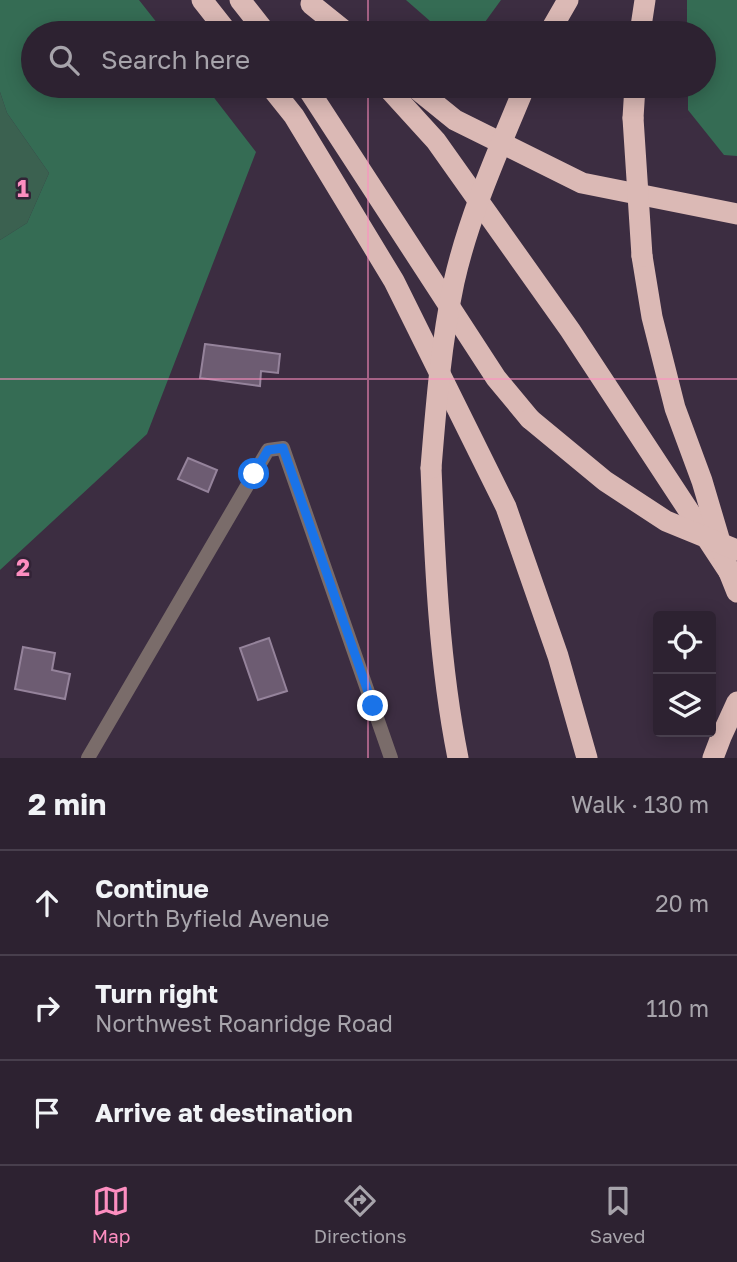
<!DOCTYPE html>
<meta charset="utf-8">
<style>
:root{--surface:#2d2231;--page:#352a39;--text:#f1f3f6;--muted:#a7a4ab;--line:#483f4d;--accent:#fd8ec0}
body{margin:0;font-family:"Golos Text",sans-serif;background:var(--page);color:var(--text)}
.controls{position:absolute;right:21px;bottom:21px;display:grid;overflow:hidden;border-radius:7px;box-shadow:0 4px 18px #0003}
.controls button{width:63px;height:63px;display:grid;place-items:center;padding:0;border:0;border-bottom:2px solid var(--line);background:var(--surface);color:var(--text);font:35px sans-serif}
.stop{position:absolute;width:21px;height:21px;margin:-16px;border:5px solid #1a73e8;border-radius:50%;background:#fff}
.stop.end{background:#1a73e8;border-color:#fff;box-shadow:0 2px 7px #0008}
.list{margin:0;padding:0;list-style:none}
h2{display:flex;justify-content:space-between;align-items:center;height:91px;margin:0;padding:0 28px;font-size:30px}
h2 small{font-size:23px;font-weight:400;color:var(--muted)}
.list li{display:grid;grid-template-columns:46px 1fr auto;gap:21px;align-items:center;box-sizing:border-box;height:105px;padding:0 28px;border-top:2px solid var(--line)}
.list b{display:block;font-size:26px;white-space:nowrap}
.list p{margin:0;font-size:23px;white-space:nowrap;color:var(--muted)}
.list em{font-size:23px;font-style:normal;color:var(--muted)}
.icon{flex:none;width:38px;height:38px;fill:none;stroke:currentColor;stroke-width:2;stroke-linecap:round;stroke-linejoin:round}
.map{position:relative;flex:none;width:737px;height:758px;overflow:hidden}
.search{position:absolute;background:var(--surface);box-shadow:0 4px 18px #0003;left:21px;right:21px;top:21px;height:77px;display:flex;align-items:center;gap:18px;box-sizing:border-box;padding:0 24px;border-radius:38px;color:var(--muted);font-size:26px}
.sheet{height:406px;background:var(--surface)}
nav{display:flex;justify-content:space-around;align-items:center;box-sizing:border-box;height:98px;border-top:2px solid var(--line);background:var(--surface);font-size:19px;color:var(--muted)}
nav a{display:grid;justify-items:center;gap:4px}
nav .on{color:var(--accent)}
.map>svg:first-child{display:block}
</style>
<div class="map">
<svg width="737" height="758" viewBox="0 0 737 758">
<rect width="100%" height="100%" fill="#3c2d41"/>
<path fill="#3b6150" d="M0,92l7,21 42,60 -22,50 -27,17z"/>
<g fill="#356c54">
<path d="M0,0h139l26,33h-132v53h172l51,66 -109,282 -147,136v-330l27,-17 22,-50 -42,-60 -7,-21z"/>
<path d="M406,0h95l-24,33h-5l-42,-12z"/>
<path d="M687,0h50v156l-13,-1 -36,-45v-24h16v-53h-17z"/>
</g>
<g fill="#6d5c72" stroke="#95839b" stroke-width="2">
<path d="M205,344l75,10 -2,19 -17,-2 -1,15 -60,-8z"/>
<path d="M188,458l29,12 -9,22 -30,-13z"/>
<path d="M269,638l18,53 -29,9 -18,-52z"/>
<path d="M23,647l32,6 -3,17 18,4 -5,25 -50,-10z"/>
</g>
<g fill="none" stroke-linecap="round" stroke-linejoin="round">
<path stroke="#7a6c6a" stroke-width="14" d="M88,758l180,-308 15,-2 108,310"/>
<g stroke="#dbb9b5" stroke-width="21">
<path d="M202,0l26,33"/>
<path d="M240,0l26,33"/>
<path d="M311,4l36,29"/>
<path d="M549,33l19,-33"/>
<path d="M640,33l5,-33"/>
<path d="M270,86l24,30 100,165 112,226 52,149 29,102"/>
<path d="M306,86l190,292 34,41"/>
<path d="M386,86l50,55 134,189 159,242"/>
<path d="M413,86l42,34 127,63 155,31"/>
<path d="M633,118l2,-32"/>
<path d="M642,256l10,61 23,91 27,73 27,91 8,20"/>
<path d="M431,468c4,97 8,195 27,290"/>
<path d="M713,758l8,-21 16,-35"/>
</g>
<g stroke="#dbb9b5" stroke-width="21">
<path d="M633,118l9,138"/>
<path d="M530,419l75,62 61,40 71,29"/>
<path d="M431,468c5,-62 10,-125 23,-186 15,-67 45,-133 71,-196"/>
</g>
</g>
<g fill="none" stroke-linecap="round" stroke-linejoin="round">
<path stroke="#1a73e8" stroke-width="9" d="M254,474l14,-24 15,-2 90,258"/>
</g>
<path fill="none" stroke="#fd8ec0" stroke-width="2" stroke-opacity="0.55" d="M368,0v33M368,86v672M0,379h737"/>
<g font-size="23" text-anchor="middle" font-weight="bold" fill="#fd8ec0" stroke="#322336" stroke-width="5" stroke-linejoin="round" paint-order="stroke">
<text x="23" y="197">1</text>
<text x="23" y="576">2</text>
</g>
</svg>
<div class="controls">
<button><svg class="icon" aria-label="locate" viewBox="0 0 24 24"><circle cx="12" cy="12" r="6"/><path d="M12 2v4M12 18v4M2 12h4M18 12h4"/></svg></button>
<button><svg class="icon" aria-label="layers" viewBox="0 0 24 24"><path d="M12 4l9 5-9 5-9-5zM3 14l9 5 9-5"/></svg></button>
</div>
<div class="stop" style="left:254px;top:474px"></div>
<div class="stop end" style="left:373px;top:706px"></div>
<div class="search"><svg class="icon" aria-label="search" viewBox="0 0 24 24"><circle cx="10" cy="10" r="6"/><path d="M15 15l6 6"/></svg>Search here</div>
</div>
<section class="sheet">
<h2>2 min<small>Walk · 130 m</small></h2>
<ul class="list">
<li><svg class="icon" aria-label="ahead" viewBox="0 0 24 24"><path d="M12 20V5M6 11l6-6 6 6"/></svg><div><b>Continue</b><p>North Byfield Avenue</p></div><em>20 m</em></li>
<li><svg class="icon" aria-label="right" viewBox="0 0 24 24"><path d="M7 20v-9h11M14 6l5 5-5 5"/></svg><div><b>Turn right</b><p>Northwest Roanridge Road</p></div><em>110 m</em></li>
<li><svg class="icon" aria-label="arrive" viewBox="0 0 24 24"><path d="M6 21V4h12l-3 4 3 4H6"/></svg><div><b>Arrive at destination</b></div></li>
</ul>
</section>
<nav>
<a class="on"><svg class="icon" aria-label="map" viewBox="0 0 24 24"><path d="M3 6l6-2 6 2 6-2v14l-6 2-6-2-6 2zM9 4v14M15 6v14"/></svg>Map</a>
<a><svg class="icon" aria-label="directions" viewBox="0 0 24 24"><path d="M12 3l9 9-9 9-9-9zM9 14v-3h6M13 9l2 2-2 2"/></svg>Directions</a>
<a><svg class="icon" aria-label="saved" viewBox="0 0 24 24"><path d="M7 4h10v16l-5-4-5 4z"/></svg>Saved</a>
</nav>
